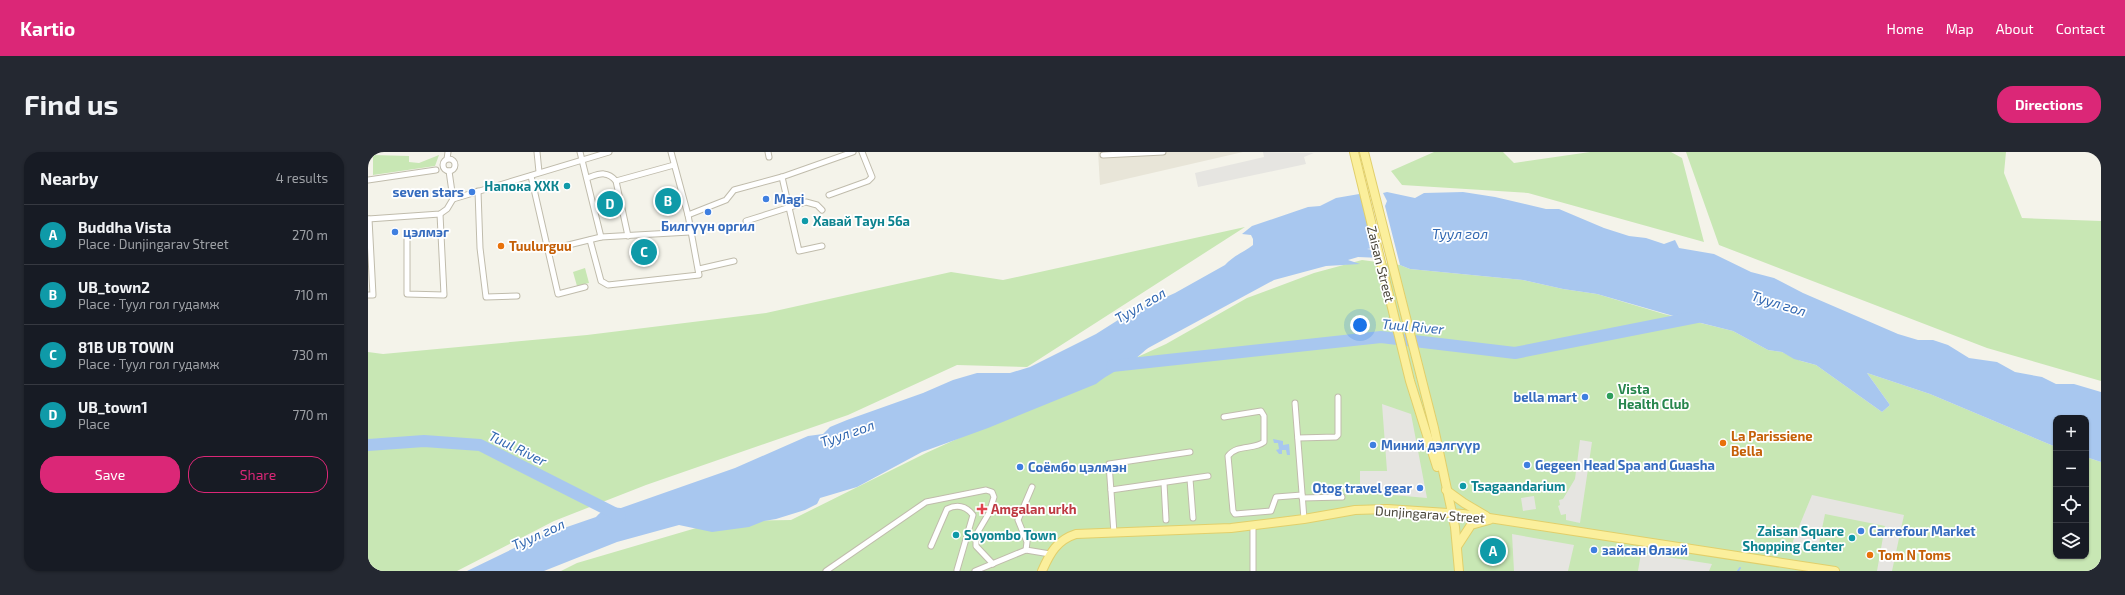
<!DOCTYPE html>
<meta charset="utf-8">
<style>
:root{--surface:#171b24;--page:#242831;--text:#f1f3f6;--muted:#9ea1a6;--line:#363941;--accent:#db2777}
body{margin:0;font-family:"Exo 2",sans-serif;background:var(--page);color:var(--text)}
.controls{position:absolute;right:12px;bottom:12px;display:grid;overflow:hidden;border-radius:8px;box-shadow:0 1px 3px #0004}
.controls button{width:36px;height:36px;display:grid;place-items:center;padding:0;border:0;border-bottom:1px solid var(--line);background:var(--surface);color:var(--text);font:20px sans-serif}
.you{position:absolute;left:992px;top:173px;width:14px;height:14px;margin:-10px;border:3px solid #fff;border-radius:50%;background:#1a73e8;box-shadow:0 0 0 6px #1a73e833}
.badge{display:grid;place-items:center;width:26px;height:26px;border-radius:50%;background:var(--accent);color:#fff;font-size:13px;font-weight:700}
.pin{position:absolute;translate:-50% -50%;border:2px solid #fff;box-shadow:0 1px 4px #0006}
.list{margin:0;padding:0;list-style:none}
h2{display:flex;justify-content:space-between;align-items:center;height:52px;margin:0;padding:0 16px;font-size:17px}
h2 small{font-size:13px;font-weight:400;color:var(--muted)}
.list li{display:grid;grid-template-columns:26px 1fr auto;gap:12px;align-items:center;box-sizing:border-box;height:60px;padding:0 16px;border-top:1px solid var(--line)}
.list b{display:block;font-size:15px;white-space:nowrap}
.list p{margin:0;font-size:13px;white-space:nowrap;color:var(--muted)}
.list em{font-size:13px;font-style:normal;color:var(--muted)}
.actions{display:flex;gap:8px;padding:12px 16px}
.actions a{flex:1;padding:9px 0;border:1px solid var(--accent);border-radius:16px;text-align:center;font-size:14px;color:var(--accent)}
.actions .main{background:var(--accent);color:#fff}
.icon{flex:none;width:22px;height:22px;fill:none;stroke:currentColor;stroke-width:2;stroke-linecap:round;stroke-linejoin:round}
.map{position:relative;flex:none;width:1733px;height:419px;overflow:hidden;border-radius:16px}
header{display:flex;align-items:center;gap:24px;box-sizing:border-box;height:56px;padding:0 20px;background:var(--accent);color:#fff}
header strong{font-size:19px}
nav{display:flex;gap:22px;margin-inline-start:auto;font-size:14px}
.intro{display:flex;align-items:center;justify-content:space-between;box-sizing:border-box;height:96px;padding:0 24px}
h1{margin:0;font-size:28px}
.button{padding:10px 18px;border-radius:16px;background:var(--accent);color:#fff;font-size:14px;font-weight:700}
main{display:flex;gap:24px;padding:0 24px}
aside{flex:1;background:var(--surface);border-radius:16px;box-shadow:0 1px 3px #0004}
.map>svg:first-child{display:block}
</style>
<header>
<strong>Kartio</strong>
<nav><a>Home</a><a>Map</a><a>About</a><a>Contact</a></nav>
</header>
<div class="intro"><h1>Find us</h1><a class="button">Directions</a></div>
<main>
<aside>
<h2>Nearby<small>4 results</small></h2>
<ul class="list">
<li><span class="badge" style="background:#0f9aa8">A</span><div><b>Buddha Vista</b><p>Place · Dunjingarav Street</p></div><em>270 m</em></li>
<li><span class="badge" style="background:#0f9aa8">B</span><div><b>UB_town2</b><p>Place · Туул гол гудамж</p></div><em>710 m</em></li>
<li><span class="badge" style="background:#0f9aa8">C</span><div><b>81В UB TOWN</b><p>Place · Туул гол гудамж</p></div><em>730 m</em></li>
<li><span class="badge" style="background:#0f9aa8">D</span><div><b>UB_town1</b><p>Place</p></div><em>770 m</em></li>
</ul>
<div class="actions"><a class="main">Save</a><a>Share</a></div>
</aside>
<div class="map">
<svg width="1733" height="419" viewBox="0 0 1733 419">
<rect width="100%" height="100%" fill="#f4f3ea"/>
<path fill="#e8e5d8" d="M730,0h145l-143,33z"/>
<g fill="#c8e7b4">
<path d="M1066,0h69l11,11 76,-11h81l11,6 22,84 -176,-49 -126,-8 -11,-14z"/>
<path d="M1318,0h320l-2,21 18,45 79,3v160l-114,-33 -268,-103z"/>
<path d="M5,3l36,1v6l10,1 20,-8 -4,11 -62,9z"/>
<path d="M877,75l-218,140 -70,-2 -109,50 -202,70 -92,36 -97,50h-89v-219l15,2 204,-19 179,-22 185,-41 52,8z"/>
<path d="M994,108l38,5 10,4 113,11 40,9 34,5 67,20 69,17 35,19 14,2 19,9 15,4 66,47 8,-7 -23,-32 63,21 126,53v109h30v-99l15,5v109h-1540l16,-8 143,-42 71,-1 135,-67 240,-109 81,-46 67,-25z"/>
<path d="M217,116l4,15 -12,3 -4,-14z"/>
</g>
<g fill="#e6e5e1">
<path d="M895,0l51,1 -10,4 2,7 -108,23 -3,-14 69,-16z"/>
<path d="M1014,252l29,10 16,84 -67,-6v-21h27z"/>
<path d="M1212,288l12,2 -12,81 -14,-3v-6l-5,1 -3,-9 2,-1 -1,-5 4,-1 12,-20z"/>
<path d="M1444,343l92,20 -12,56h-15l8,-45 -60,-12 -8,39 -26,-7z"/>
<path d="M1166,344l2,13 -13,2 -2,-13z"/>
<path d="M1144,382l62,11 -6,26h-54z"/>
<path d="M1273,401l71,11 -3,7h-71z"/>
</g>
<g fill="#a8c7ef">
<path d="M1019,40l28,6 9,-5 39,-1 32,5 51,12h13l45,19 25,8 17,2 18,6 11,-4 4,8 35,6 37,18 23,6 29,15 95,41 20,6h15l15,5 21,13 28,4 18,10 27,5 14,7h18l27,8v70l-15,-5v-39h-30v29l-126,-53 -63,-21 23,32 -8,7 -66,-47 -22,-6 -12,-7 -14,-2 -35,-19 -56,-14 -80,-23 -34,-5 -40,-9 -113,-11 -10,-4 -15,-59 2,-5 -4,-8z"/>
<path d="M997,41l14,54 -12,2 13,2 1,7 -23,-1 -10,3 12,4 -34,2 -52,14 -124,67c-7,4 -11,10 -18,14 -11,8 -24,13 -36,23l-108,44 -66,24 -65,35 -37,11 -3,6 -12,6 -29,9 -12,2 -15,6 -37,5 -33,-7 -62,17 -73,29h-77l68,-33 61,-21c7,-8 14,-11 25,-9l114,-40 73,-32 15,-2 7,-7 17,-7 76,-27 30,-13 24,-7h33l20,-6 66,-33 30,-19 49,-22 50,-28c8,-9 19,-13 28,-20v-6l-2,-4 -9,-1 10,-8 56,-19 12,-1 16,-8z"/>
<path d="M905,287l10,2v4l6,-1 1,11h-3l-1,-5h-4v4h-3l-3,-4 3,-1 -1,-6h-4z"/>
</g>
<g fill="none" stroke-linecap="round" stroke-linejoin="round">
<path stroke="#a8c7ef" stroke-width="2" d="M1370,419l2,-3"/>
<g stroke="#a8c7ef" stroke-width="12">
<path d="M744,214l269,-29 134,16 187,-37"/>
<path d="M0,293l56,-4 56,4 140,71"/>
</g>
<g stroke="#c0bcac" stroke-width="7">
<g id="minor">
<path d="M169,0l2,20"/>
<path d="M212,0l21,85"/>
<path d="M400,0l1,5"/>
<path d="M735,3l60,-3"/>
<circle cx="81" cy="13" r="6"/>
<path d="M79,7l1,-7"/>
<path d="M81,19l4,28 156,-47"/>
<path d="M163,24l27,118 27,-7"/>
<path d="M414,25l17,74 23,-5"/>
<path d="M219,26c12,-4 20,-8 29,3l12,55"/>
<path d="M0,28l68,-10"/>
<path d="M248,29l58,-16"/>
<path d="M110,39l2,57 6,49 31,-1"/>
<path d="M461,43l39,-14 4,-4 -10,-25"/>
<path d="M320,63l38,-15 8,-10 48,-13 71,-25"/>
<path d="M0,67l72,-5 7,-5 6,-10"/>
<path d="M378,69l60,-19 11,3 5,5"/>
<path d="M39,87v55l37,1 -4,-81"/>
<path d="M222,88l11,41 7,4 91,-10 -11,-60 -17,-63"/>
<path d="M180,98l53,-13 89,-5"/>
<path d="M331,117l35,-8"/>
<path d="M0,143h5l-4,-76"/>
<path d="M927,251l9,116"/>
<path d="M856,265l37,-6 3,5v26c-10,8 -27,2 -36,14l5,55 2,3 36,-3 5,-14 26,-2"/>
<path d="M930,286l38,-1 2,-2v-38"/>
<path d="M822,327l3,39"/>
<path d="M796,331l2,37"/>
<path d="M743,338l97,-14"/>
<path d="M934,346l40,-1"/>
<path d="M885,374v45"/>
<path d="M746,381l-5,-69 81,-12"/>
<path d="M563,394l16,-37c10,-5 19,-3 26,6l-16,55"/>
<path d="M658,398l1,-8 -9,-22 14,-33"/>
<path d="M458,419l100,-69 60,-12 6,2 2,5 -5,16 -13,22v11l17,18"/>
<path d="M607,419l51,-21 24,4"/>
</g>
</g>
<g stroke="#e1cf6b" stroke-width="10">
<g id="primary">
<path d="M986,0l56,229 27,86"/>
<path d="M996,0l70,276 21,99 4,44"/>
<path d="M1078,338l18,13 22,13"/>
<path d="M1090,393l13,-20 18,-5"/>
<path d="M674,419c8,-18 15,-31 34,-37l155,-6 73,-9 51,-9 32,-1 76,5 372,57"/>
</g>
</g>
<use href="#minor" stroke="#fff" stroke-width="5"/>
<use href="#primary" stroke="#fbef9c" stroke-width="8"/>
</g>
<g fill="#0f9aa8" stroke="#fff" stroke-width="1.5">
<circle cx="199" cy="34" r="4"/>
<circle cx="437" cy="69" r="4"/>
<circle cx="1095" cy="334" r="4"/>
<circle cx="588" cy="383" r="4"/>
<circle cx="1484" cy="386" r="4"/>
</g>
<g fill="#3f7fe0" stroke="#fff" stroke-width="1.5">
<circle cx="104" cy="40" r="4"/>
<circle cx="398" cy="47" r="4"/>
<circle cx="340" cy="60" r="4"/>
<circle cx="27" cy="80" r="4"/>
<circle cx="1217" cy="245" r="4"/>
<circle cx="1005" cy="293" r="4"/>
<circle cx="1159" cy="313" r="4"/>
<circle cx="652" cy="315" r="4"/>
<circle cx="1052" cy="336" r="4"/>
<circle cx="1493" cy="379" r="4"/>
<circle cx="1226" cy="398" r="4"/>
</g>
<g fill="#e8710a" stroke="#fff" stroke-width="1.5">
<circle cx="133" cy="94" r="4"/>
<circle cx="1355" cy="291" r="4"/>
<circle cx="1502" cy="403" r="4"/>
</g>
<circle fill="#2e9e5b" stroke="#fff" stroke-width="1.5" cx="1242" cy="244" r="4"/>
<path fill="#e0444e" stroke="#fff" stroke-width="1.5" d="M612 351h4v4h4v4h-4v4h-4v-4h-4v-4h4z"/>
<g text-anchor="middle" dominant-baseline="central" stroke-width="3.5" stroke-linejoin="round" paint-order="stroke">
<g font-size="13" font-weight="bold" fill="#0d838f" stroke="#fff" text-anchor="start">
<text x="191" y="34" text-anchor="end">Напока ХХК</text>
<text x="445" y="69">Хавай Таун 56а</text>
<text x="1103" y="334">Tsagaandarium</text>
<text x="1476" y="379" text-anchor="end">Zaisan Square<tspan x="1476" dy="15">Shopping Center</tspan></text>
<text x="596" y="383">Soyombo Town</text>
</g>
<g font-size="13" font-weight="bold" fill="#366cbe" stroke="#fff" text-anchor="start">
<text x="96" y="40" text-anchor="end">seven stars</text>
<text x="406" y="47">Magi</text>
<text x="340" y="74" text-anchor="middle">Билгүүн оргил</text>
<text x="35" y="80">цэлмэг</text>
<text x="1209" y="245" text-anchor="end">bella mart</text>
<text x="1013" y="293">Миний дэлгүүр</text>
<text x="1167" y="313">Gegeen Head Spa and Guasha</text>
<text x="660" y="315">Соёмбо цэлмэн</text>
<text x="1044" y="336" text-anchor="end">Otog travel gear</text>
<text x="1501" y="379">Carrefour Market</text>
<text x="1234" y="398">зайсан Өлзий</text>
</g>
<g font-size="13" font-weight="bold" fill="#c56008" stroke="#fff" text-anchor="start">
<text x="141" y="94">Tuulurguu</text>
<text x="1363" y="284">La Parissiene<tspan x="1363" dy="15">Bella</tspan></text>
<text x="1510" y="403">Tom N Toms</text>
</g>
<g font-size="13" fill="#484438" stroke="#fff">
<text transform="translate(1013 112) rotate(76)">Zaisan Street</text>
<text transform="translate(1062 362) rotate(4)">Dunjingarav Street</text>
</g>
<g font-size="13" font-weight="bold" fill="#27864d" stroke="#fff" text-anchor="start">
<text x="1250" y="237">Vista<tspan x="1250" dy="15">Health Club</tspan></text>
</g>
<g font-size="13" font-weight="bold" fill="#be3a42" stroke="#fff" text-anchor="start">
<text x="623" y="357">Amgalan urkh</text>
</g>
<g font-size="14" font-style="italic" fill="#3369b2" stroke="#fff">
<text x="1092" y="81">Туул гол</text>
<text transform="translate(1411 151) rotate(17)">Туул гол</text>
<text transform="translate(772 153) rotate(-30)">Туул гол</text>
<text transform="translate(1045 174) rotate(5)">Tuul River</text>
<text transform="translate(479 281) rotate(-19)">Туул гол</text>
<text transform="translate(150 296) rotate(26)">Tuul River</text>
<text transform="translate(170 382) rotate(-24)">Туул гол</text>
</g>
</g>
</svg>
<div class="controls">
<button>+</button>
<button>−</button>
<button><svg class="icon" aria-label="locate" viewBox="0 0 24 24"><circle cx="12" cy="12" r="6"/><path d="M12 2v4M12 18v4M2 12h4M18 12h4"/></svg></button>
<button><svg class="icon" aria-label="layers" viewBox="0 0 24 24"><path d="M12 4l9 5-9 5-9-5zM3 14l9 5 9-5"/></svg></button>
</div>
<div class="you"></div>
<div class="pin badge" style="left:1125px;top:399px;background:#0f9aa8">A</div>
<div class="pin badge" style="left:300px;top:49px;background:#0f9aa8">B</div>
<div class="pin badge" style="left:276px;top:100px;background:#0f9aa8">C</div>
<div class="pin badge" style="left:242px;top:52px;background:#0f9aa8">D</div>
</div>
</main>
